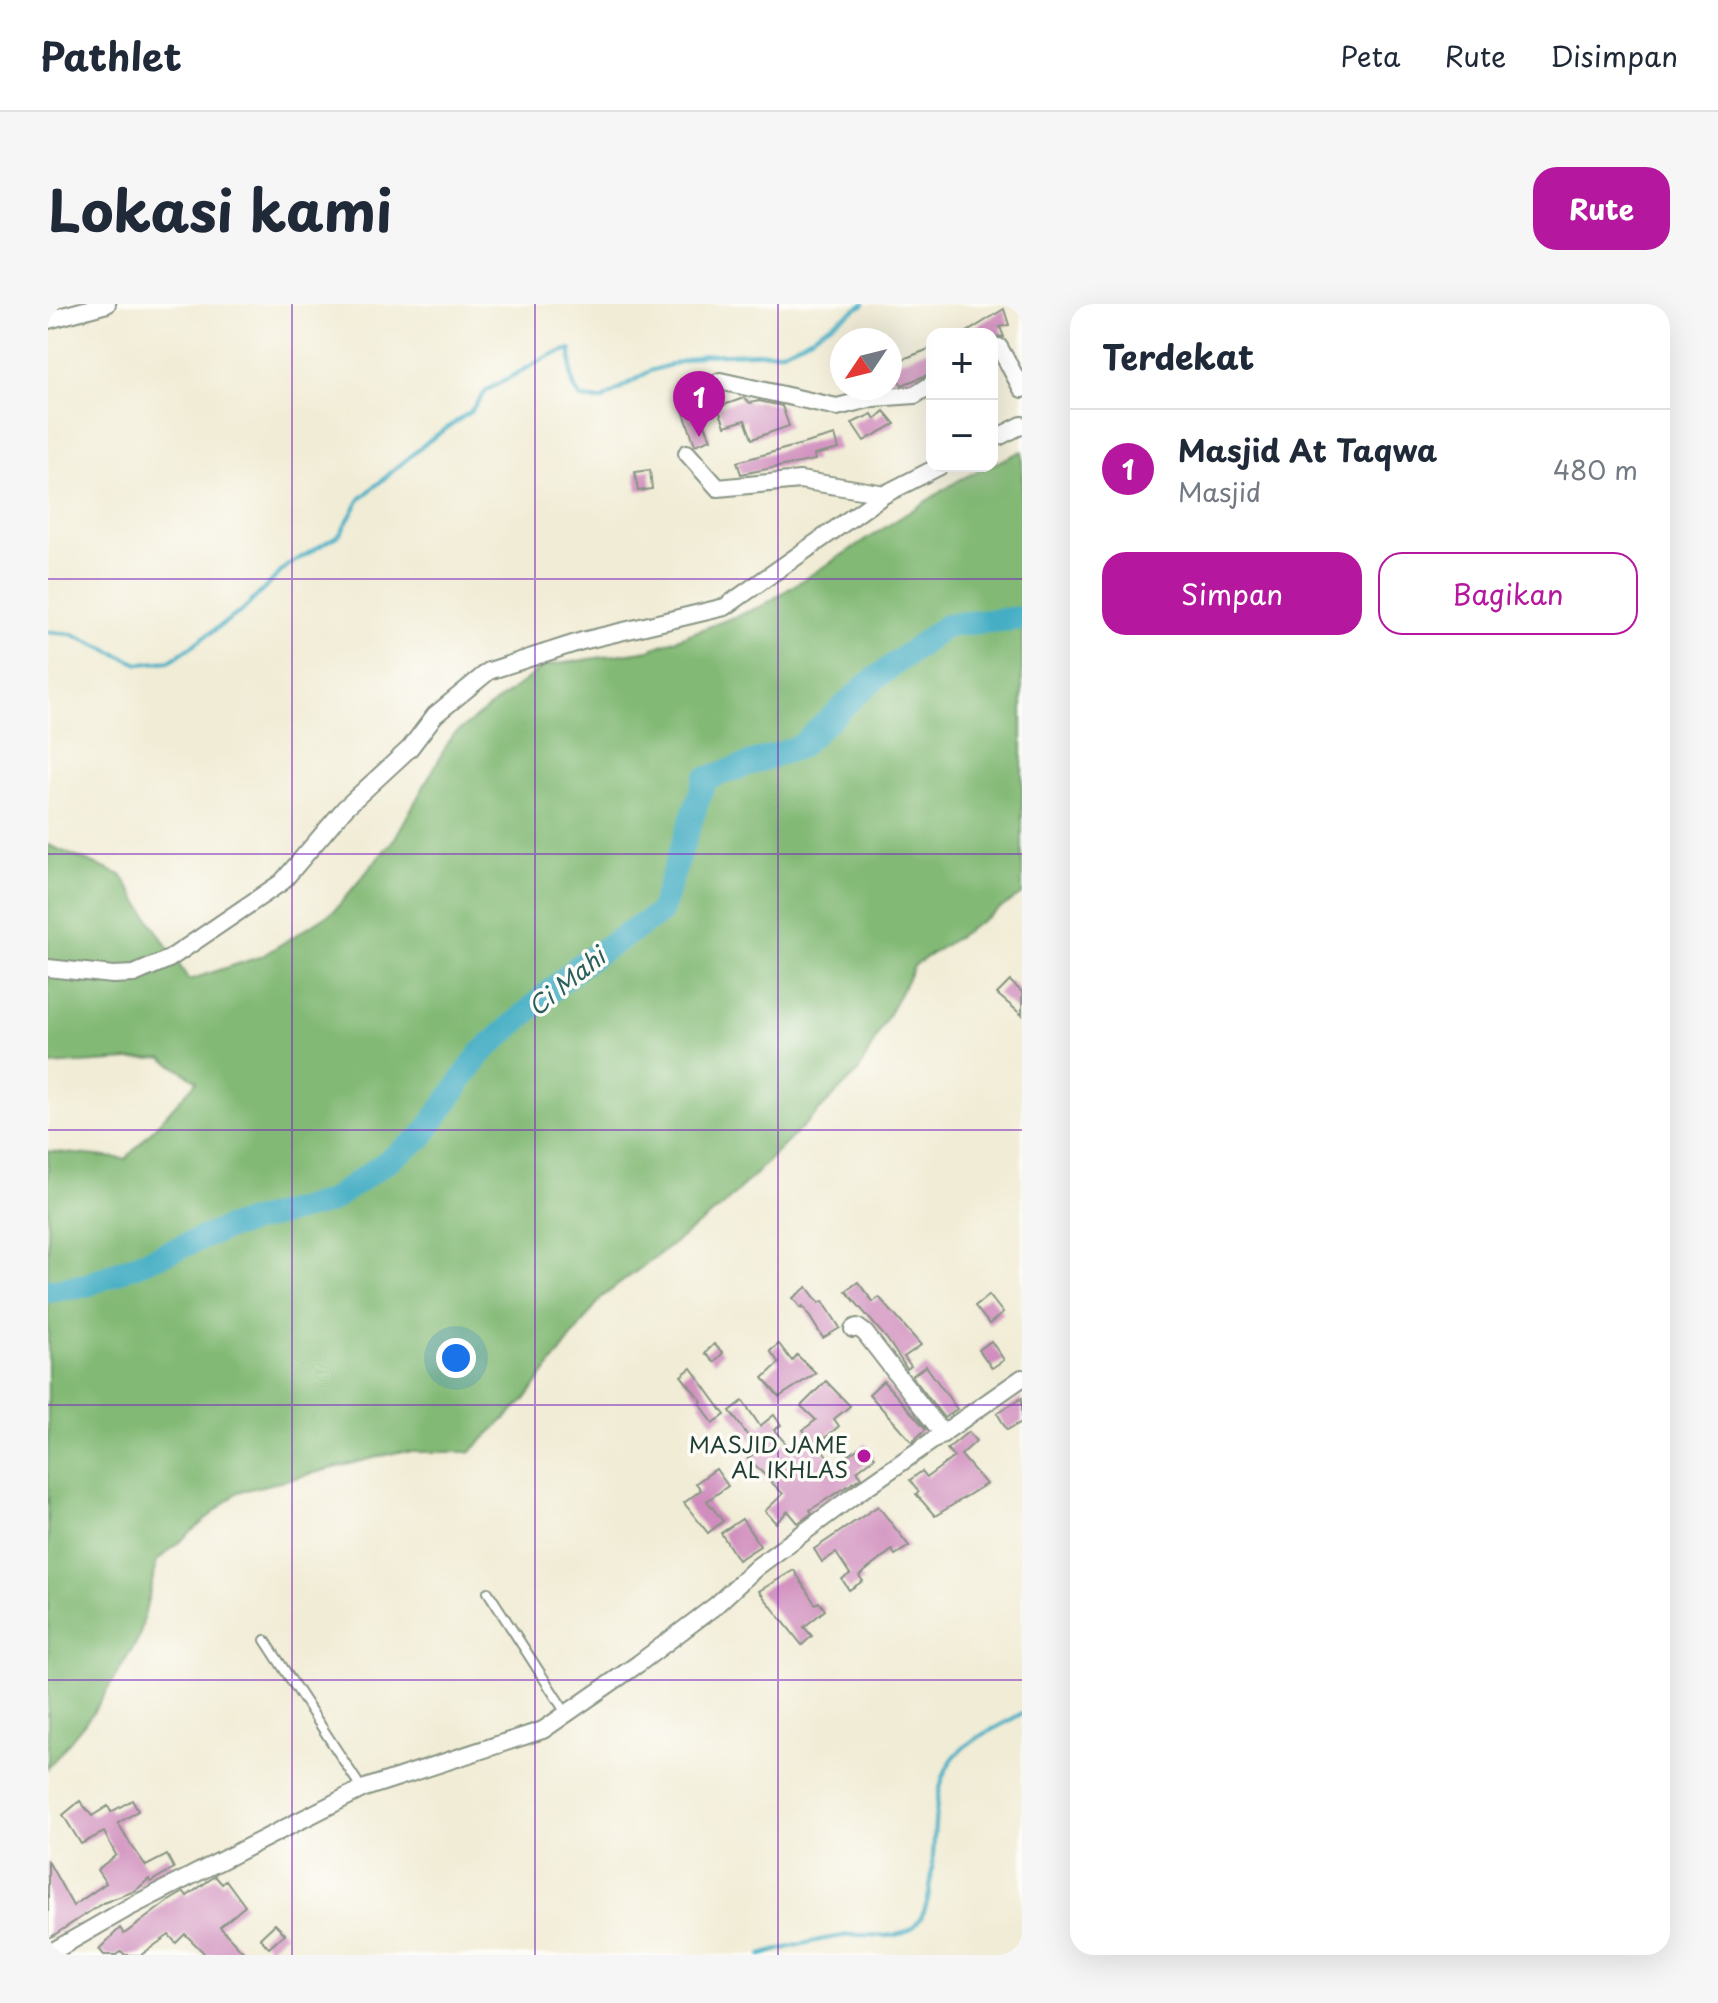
<!DOCTYPE html>
<html lang="id">
<meta charset="utf-8">
<style>
:root{--surface:#fff;--page:#f6f6f7;--text:#1f2937;--muted:#747a83;--line:#e0e1e3;--accent:#b5179e}
body{margin:0;font-family:"Playpen Sans",sans-serif;background:var(--page);color:var(--text)}
.controls{position:absolute;right:24px;top:24px;display:grid;overflow:hidden;border-radius:16px;box-shadow:0 8px 32px #0002}
.controls button{width:72px;height:72px;display:grid;place-items:center;padding:0;border:0;border-bottom:2px solid var(--line);background:var(--surface);color:var(--text);font:40px sans-serif}
.compass{position:absolute;left:782px;top:24px;width:72px;height:72px;border-radius:50%;background:var(--surface);box-shadow:0 8px 32px #0002;rotate:235deg}
.you{position:absolute;left:408px;top:1054px;width:28px;height:28px;margin:-20px;border:6px solid #fff;border-radius:50%;background:#1a73e8;box-shadow:0 0 0 12px #1a73e833}
.badge{display:grid;place-items:center;width:52px;height:52px;border-radius:50%;background:var(--accent);color:#fff;font-size:26px;font-weight:700}
.pin{position:absolute;translate:-50% -66px;filter:drop-shadow(0 2px 4px #0008)}
.pin::after{content:'';position:absolute;top:42px;width:28px;height:24px;background:inherit;clip-path:polygon(0 0,100% 0,50% 100%)}
.list{margin:0;padding:0;list-style:none}
h2{display:flex;justify-content:space-between;align-items:center;height:104px;margin:0;padding:0 32px;font-size:34px}
h2 small{font-size:26px;font-weight:400;color:var(--muted)}
.list li{display:grid;grid-template-columns:52px 1fr auto;gap:24px;align-items:center;box-sizing:border-box;height:120px;padding:0 32px;border-top:2px solid var(--line)}
.list b{display:block;font-size:30px;white-space:nowrap}
.list p{margin:0;font-size:26px;white-space:nowrap;color:var(--muted)}
.list em{font-size:26px;font-style:normal;color:var(--muted)}
.actions{display:flex;gap:16px;padding:24px 32px}
.actions a{flex:1;padding:18px 0;border:2px solid var(--accent);border-radius:24px;text-align:center;font-size:28px;color:var(--accent)}
.actions .main{background:var(--accent);color:#fff}
.map{position:relative;flex:none;width:974px;height:1651px;overflow:hidden;border-radius:24px}
header{display:flex;align-items:center;gap:48px;box-sizing:border-box;height:112px;padding:0 40px;background:var(--surface);border-bottom:2px solid var(--line)}
header strong{font-size:38px}
nav{display:flex;gap:44px;margin-inline-start:auto;font-size:28px}
.intro{display:flex;align-items:center;justify-content:space-between;box-sizing:border-box;height:192px;padding:0 48px}
h1{margin:0;font-size:56px}
.button{padding:20px 36px;border-radius:24px;background:var(--accent);color:#fff;font-size:28px;font-weight:700}
main{display:flex;gap:48px;padding:0 48px}
aside{flex:1;background:var(--surface);border-radius:24px;box-shadow:0 8px 32px #0002}
.map>svg:first-child{display:block}
</style>
<header>
<strong>Pathlet</strong>
<nav><a>Peta</a><a>Rute</a><a>Disimpan</a></nav>
</header>
<div class="intro"><h1>Lokasi kami</h1><a class="button">Rute</a></div>
<main>
<div class="map">
<svg width="974" height="1651" viewBox="0 0 974 1651">
<rect width="100%" height="100%" fill="#fdfcf7"/>
<filter id="ink" filterUnits="userSpaceOnUse"><feTurbulence type="fractalNoise" baseFrequency=".0125" numOctaves="2"/><feDisplacementMap in="SourceGraphic" scale="16" xChannelSelector="R" yChannelSelector="G"/><feConvolveMatrix kernelMatrix="1 2 1 2 8 2 1 2 1" color-interpolation-filters="sRGB"/></filter>
<filter id="wash" filterUnits="userSpaceOnUse"><feTurbulence type="fractalNoise" baseFrequency=".006" numOctaves="4" result="noise"/><feDisplacementMap in="SourceGraphic" scale="32" xChannelSelector="R" yChannelSelector="G"/><feGaussianBlur stdDeviation="1.8" result="paint"/><feColorMatrix in="noise" values="0 0 0 0 0 0 0 0 0 0 0 0 0 0 0 0 0 1.4 0 .05"/><feComposite in="paint" operator="in"/></filter>
<g filter="url(#wash)">
<rect width="100%" height="100%" fill="#f1ecd5"/>
<path fill="#82b975" stroke="#507b54" stroke-width="2" d="M974,147v443l-107,71 -57,107 -136,135 -120,90 -78,104 -54,51h-72l-160,40 -81,69 -18,77 -46,75 -45,55v-617l78,8 71,-78 -35,-23 -114,7v-220l73,30 68,105 73,-24 72,-45 61,-73 57,-102 92,-70 105,-16 113,-44 199,-127z"/>
<g fill="none" stroke-linecap="round" stroke-linejoin="round">
<g stroke="#45aec4" stroke-width="4">
<path d="M0,328l23,2 68,30 31,-3 73,-51 44,-44 53,-32 20,-35 67,-57 43,-30 17,-22 64,-35 20,-6c1,20 -3,33 10,49l20,2 49,-29 53,-16 77,-3 23,-10 61,-38"/>
<path d="M713,1651c28,-8 61,-17 90,-20 17,-1 39,4 55,-3 43,-20 14,-125 45,-171 16,-23 48,-33 71,-48"/>
</g>
<path stroke="#45aec4" stroke-width="24" d="M0,987l39,-6 140,-57 102,-26 93,-65 58,-83 100,-89 80,-52 45,-134 94,-32 69,-63 79,-59 75,-7"/>
</g>
<g id="blocks">
<g fill="#d08dbd">
<path d="M956,5l5,16 -9,2 4,10 -40,-3z"/>
<path d="M884,44v25l-30,12 -5,-7 -7,3v-17z"/>
<path d="M696,94l6,5 9,-2 23,5 7,20 -37,13 -7,-19 -20,6 -7,-19z"/>
<path d="M648,100l15,35 -16,6 -12,-35z"/>
<path d="M836,107l11,13 -31,17 -12,-18 20,-9 3,5z"/>
<path d="M787,131l4,14 -25,6 1,5 -74,14 -4,-12z"/>
<path d="M602,166l2,19 -14,2 -3,-19z"/>
<path d="M962,677l12,11v23l-25,-21z"/>
<path d="M810,978l15,20 6,-5 42,48 -17,12 7,9 -4,3 -20,-30 -41,-48z"/>
<path d="M759,983l12,16 4,-2 17,27 -17,10 -20,-32 -2,2 -8,-10z"/>
<path d="M941,991l14,18 -14,11 -14,-18z"/>
<path d="M943,1037l13,19 -12,8 -13,-18z"/>
<path d="M666,1040l9,9 -9,9 -9,-9z"/>
<path d="M731,1040l13,17 5,-6 19,18 -37,24 -16,-19 16,-15 -9,-12z"/>
<path d="M878,1062l31,43 -13,9 -32,-42z"/>
<path d="M643,1064l34,47 -12,8 -13,-20 2,-2 -21,-25z"/>
<path d="M778,1077l24,25 -16,13 5,7 -21,18 16,21 31,-21 10,13 -18,14 5,6 -52,33 2,3 -14,10 -10,-12 -12,12 -11,-12 18,-17 -35,-36 10,-8 -28,-39 13,-10 17,25 14,-11 7,10 -7,5 19,22 17,-13 -7,-9 13,-10 -15,-14z"/>
<path d="M835,1077l43,48 -14,13 -43,-48z"/>
<path d="M974,1094v24l-15,8 -10,-17z"/>
<path d="M920,1128l8,9 -15,14 25,29 -51,32 -19,-22 3,-2 -9,-12 12,-9 5,6 27,-20 -7,-8z"/>
<path d="M668,1165l12,17 -21,15 16,20 -15,12 -24,-30 17,-13 -5,-7z"/>
<path d="M830,1202l31,40 -14,9 -3,-5 -33,26 4,5 -14,9 -7,-11 8,-5 -14,-21 -14,9 -8,-13z"/>
<path d="M694,1215l18,27 -22,14 -17,-27z"/>
<path d="M746,1266l21,34 4,-2 6,8 -21,17 8,9 -10,9 -43,-54z"/>
<path d="M84,1496l6,11 -20,12 12,20 16,23 21,-11 7,13 -24,14 -1,-3 -14,12 -32,12 -55,36v-78l25,45 33,-23 -9,-13 19,-15 -12,-23 -23,12 -18,-29 17,-14 12,15 16,-10 3,6z"/>
<path d="M167,1572l7,8 4,-4 19,26 -25,21 26,28h-40l-21,-21 -9,9 -7,-8 -28,20h-16l-4,-4 -5,4h-12l-5,-6 21,-21 4,6 43,-32 17,-10 3,4z"/>
<path d="M227,1620l10,10 -16,14 -9,-10z"/>
</g>
</g>
</g>
<g filter="url(#ink)">
<use href="#blocks" fill-opacity="0" stroke="#889484" stroke-width="2"/>
<g fill="none" stroke-linecap="round" stroke-linejoin="round">
<g stroke="#889484" stroke-width="12">
<g id="service">
<path d="M440,1288l78,121"/>
<path d="M217,1336l97,149"/>
</g>
</g>
<g stroke="#889484" stroke-width="20">
<g id="minor">
<path d="M0,16l59,-16"/>
<path d="M944,46l7,-3 23,42"/>
<path d="M672,77l117,26 36,-9 42,-3 17,-11"/>
<path d="M944,136l30,-15"/>
<path d="M639,149l31,35 82,-8 85,14"/>
<path d="M0,664l65,7 21,-1 35,-15 113,-77 63,-74 65,-60 25,-33 54,-44 93,-30 143,-34 160,-113 55,-28"/>
<path d="M805,1025l4,-2 8,6 78,101"/>
<path d="M0,1650l80,-46 234,-119 181,-59 95,-66 77,-58 42,-39 92,-68 173,-121"/>
</g>
</g>
<use href="#service" stroke="#fff" stroke-width="8"/>
<use href="#minor" stroke="#fff" stroke-width="16"/>
</g>
</g>
<path fill="none" stroke="#7b2cbf" stroke-width="2" stroke-opacity="0.55" d="M244,0v1651M487,0v1651M730,0v1651M0,275h974M0,550h974M0,826h974M0,1101h974M0,1376h974"/>
<circle fill="#b5179e" stroke="#fdfcf7" stroke-width="3" cx="816" cy="1152" r="8"/>
<g text-anchor="middle" dominant-baseline="central" stroke-width="7" stroke-linejoin="round" paint-order="stroke">
<g font-size="22" fill="#1f3d34" stroke="#fdfcf7" text-anchor="end">
<text x="800" y="1139">MASJID JAME<tspan x="800" dy="25">AL IKHLAS</tspan></text>
</g>
<g font-size="24" font-style="italic" fill="#2a5f5f" stroke="#fdfcf7">
<text transform="translate(518 677) rotate(-39)">Ci Mahi</text>
</g>
</g>
</svg>
<div class="controls">
<button>+</button>
<button>−</button>
</div>
<svg class="compass" viewBox="-18 -18 36 36"><path d="M0-13l5 13h-10z" fill="#e53935"/><path d="M0 13l5-13h-10z" fill="#747a83"/></svg>
<div class="you"></div>
<div class="pin badge" style="left:651px;top:133px">1</div>
</div>
<aside>
<h2>Terdekat<small></small></h2>
<ul class="list">
<li><span class="badge">1</span><div><b>Masjid At Taqwa</b><p>Masjid</p></div><em>480 m</em></li>
</ul>
<div class="actions"><a class="main">Simpan</a><a>Bagikan</a></div>
</aside>
</main>
